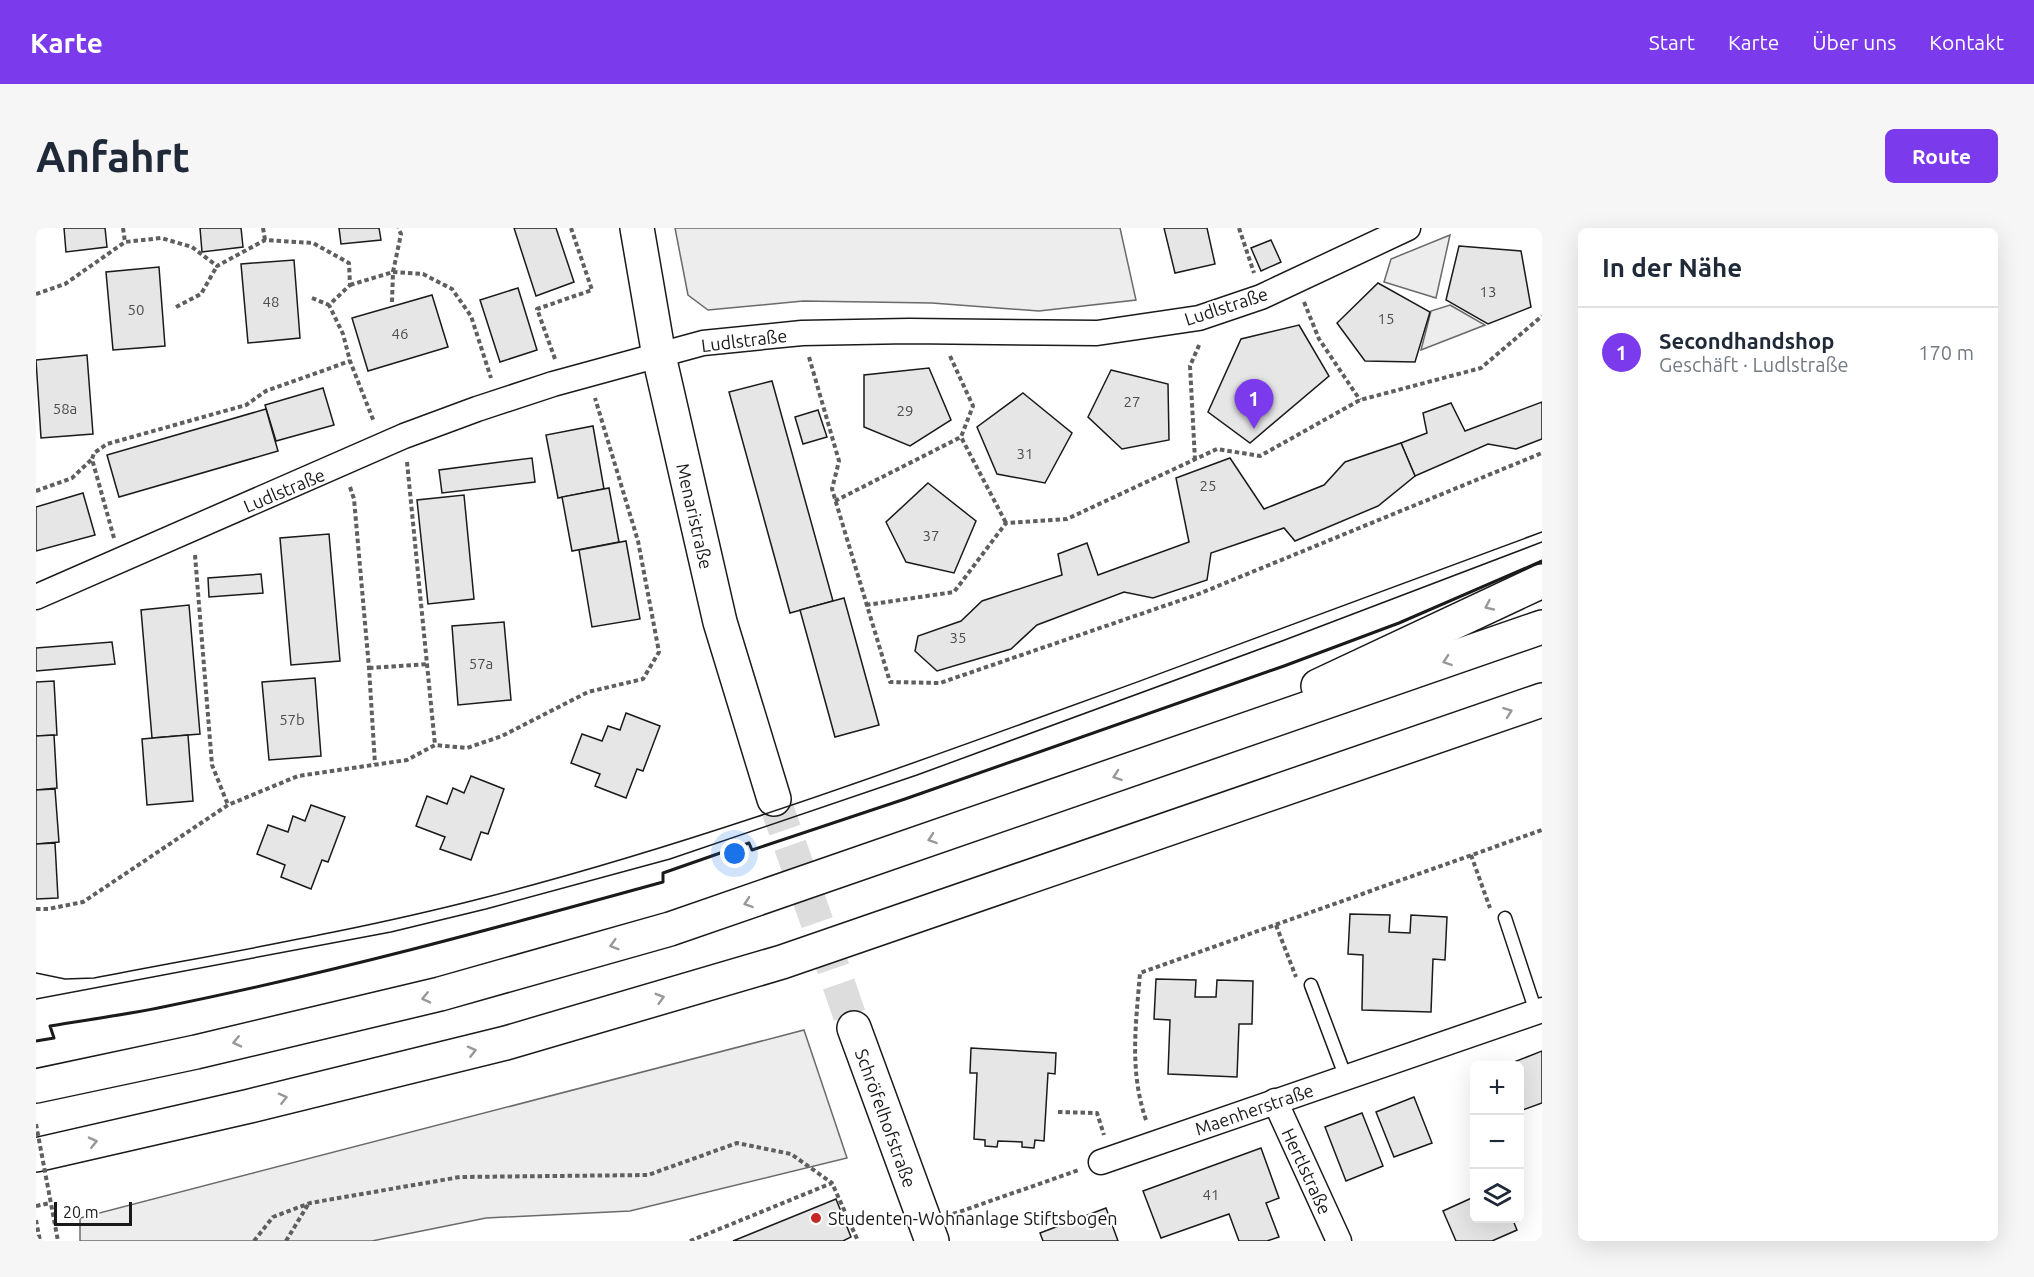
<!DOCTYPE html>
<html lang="de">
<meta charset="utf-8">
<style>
:root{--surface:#fff;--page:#f6f6f7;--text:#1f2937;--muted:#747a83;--line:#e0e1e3;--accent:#7c3aed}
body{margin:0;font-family:Ubuntu,sans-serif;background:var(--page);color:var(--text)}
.controls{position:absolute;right:18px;bottom:18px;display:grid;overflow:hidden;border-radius:9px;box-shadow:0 6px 24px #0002}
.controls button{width:54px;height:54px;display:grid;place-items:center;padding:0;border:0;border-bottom:2px solid var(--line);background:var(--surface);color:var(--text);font:30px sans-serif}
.scale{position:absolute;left:18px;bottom:15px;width:78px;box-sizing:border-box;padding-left:6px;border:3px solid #1a1a1a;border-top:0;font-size:16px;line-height:21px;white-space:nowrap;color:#1a1a1a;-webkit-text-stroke:4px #fff;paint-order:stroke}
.you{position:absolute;left:699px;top:626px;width:21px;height:21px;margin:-15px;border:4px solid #fff;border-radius:50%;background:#1a73e8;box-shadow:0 0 0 9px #1a73e833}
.badge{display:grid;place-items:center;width:39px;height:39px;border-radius:50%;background:var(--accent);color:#fff;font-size:20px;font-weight:700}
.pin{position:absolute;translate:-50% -50px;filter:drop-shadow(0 2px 3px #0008)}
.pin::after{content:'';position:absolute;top:32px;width:21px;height:18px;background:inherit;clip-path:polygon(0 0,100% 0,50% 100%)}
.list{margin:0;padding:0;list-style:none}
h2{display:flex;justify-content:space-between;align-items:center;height:78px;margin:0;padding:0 24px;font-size:26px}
h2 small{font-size:20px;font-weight:400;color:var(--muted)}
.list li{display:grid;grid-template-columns:39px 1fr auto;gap:18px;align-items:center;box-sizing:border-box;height:90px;padding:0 24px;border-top:2px solid var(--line)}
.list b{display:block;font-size:22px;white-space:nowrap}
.list p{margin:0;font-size:20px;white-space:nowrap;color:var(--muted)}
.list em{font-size:20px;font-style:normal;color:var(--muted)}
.icon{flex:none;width:33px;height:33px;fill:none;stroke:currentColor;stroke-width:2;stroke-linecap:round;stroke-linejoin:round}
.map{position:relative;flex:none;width:1506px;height:1013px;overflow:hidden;border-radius:9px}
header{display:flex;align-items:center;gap:36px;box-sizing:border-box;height:84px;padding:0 30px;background:var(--accent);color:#fff}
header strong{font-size:28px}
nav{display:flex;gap:33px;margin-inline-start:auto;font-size:21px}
.intro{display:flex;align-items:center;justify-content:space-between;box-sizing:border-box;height:144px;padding:0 36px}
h1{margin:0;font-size:42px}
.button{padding:15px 27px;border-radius:9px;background:var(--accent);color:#fff;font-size:21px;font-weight:700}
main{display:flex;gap:36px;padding:0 36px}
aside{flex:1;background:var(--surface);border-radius:9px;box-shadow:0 6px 24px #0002}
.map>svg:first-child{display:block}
</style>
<header>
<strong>Karte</strong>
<nav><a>Start</a><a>Karte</a><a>Über uns</a><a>Kontakt</a></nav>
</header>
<div class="intro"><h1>Anfahrt</h1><a class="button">Route</a></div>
<main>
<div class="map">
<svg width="1506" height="1013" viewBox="0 0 1506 1013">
<rect width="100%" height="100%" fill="#fff"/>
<g fill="#ededed" stroke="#6a6a6a" stroke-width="1.5">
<path d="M639,0h445l16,72 -97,11 -107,-8 -129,-2 -95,9 -20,-15z"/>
<path d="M1414,7l-14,63 -52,-16 7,-23z"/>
<path d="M1414,77l35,20 -64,25 10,-39z"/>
<path d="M768,802l43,128 -217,53 -144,7 -114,23h-292v-23z"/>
</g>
<g fill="#e6e6e6" stroke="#1a1a1a" stroke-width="1.5">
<path d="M28,0h41l2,19 -41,5z"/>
<path d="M164,0h41l2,19 -41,5z"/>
<path d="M303,0h40l2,12 -40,4z"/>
<path d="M478,0h42l18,54 -38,14z"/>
<path d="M1128,0h43l8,36 -40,9z"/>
<path d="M1235,12l10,22 -20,9 -10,-23z"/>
<path d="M1423,18l62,5 10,56 -43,17 -42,-24z"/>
<path d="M258,32l6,78 -52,5 -7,-79z"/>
<path d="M123,39l6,79 -52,4 -7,-78z"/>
<path d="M1342,55l52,29 -15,50 -50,-1 -28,-38z"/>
<path d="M482,60l19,62 -37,12 -20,-62z"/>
<path d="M396,67l16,52 -80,24 -16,-53z"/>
<path d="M1263,97l30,51 -79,67 -42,-31 33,-73z"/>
<path d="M51,127l6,79 -52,4 -5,-78z"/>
<path d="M893,140l22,52 -41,26 -46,-19v-52z"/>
<path d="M1075,142l57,14 1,56 -47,9 -34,-32z"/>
<path d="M736,153l61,220 -43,12 -61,-221z"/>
<path d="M287,160l11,37 -58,16 -11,-36z"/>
<path d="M987,165l49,40 -27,50 -48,-9 -20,-47z"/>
<path d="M1506,174v37l-26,10 -28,-5 -73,32 -14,-33 26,-10 -4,-20 28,-10 14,28z"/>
<path d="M230,181l12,42 -159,46 -12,-42z"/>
<path d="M782,182l9,27 -24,7 -8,-27z"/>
<path d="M557,198l11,63 -46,9 -12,-63z"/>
<path d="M1365,215l14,33 -37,30 -83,35 -11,-13 -73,25 -4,27 -54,18 -29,-6 -87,33 -26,24 -74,22 -22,-20 3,-15 43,-15 21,-20 80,-26 -4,-21 29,-11 11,32 91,-33 -13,-64 54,-20 34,51 60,-24 21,-23z"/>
<path d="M496,230l3,24 -93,11 -3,-23z"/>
<path d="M892,255l48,38 -22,52 -48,-11 -20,-40z"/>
<path d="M573,260l10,54 -47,9 -10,-54z"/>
<path d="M47,265l12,42 -59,16v-44z"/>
<path d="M428,267l10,104 -46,5 -11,-104z"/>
<path d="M293,306l11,127 -49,4 -11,-127z"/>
<path d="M590,313l14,78 -48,8 -13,-77z"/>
<path d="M225,346l2,19 -54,4 -1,-19z"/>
<path d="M808,370l35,127 -44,12 -35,-127z"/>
<path d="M153,377l11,129 -48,4 -11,-128z"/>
<path d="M468,394l7,78 -53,5 -6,-79z"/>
<path d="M76,414l3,22 -79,7v-23z"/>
<path d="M279,450l6,78 -52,4 -7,-78z"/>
<path d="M18,453l3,54 -21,1v-54z"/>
<path d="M590,485l34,13 -17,45 -6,-2 -11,29 -31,-12 5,-12 -29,-11 11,-29 20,7 6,-15 12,4z"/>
<path d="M18,507l3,53 -21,2v-54z"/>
<path d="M152,507l5,66 -46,4 -5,-66z"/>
<path d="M435,548l33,13 -16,45 -7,-2 -10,28 -31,-11 5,-12 -29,-11 11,-30 20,8 6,-16 11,5z"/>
<path d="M19,561l4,53 -23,2v-54z"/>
<path d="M275,577l34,12 -17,45 -6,-2 -11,29 -30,-12 4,-12 -28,-11 11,-29 20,7 5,-16 12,5z"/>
<path d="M19,615l3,55 -22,1v-55z"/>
<path d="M1314,686l40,1 -1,17 21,1 1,-18 36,2 -2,43 -12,-1 -2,53 -69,-2 1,-55 -15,-1z"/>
<path d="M1120,751l40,1 -1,17h21l1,-17 36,1 -1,43h-13l-2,53 -69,-3 2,-54 -16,-1z"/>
<path d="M935,820l85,5 -1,21 -7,-1 -4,68 -9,-1 -1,8 -12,-1v-5l-24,-1 -1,6 -12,-1v-6l-11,-1 3,-66h-7z"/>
<path d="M1506,823v52l-22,8v-45h-16z"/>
<path d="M1378,869l18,46 -38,14 -18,-45z"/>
<path d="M1326,885l21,53 -37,15 -21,-54z"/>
<path d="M1225,920l18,50 -13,5 13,34 -12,4h-28l-10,-27 -68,24 -18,-47z"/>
<path d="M1438,969v21h38l5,12 -25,11h-36l-13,-30z"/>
<path d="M800,971l15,38 -8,4h-110z"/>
<path d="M1070,980l12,33h-75l-3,-8z"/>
</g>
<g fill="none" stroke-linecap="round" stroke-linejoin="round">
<path stroke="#ddd" stroke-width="33" stroke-dasharray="33 16" stroke-linecap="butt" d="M738,571l80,229"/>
<g stroke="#1a1a1a" stroke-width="15">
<g id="lane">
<path d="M1469,690l31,94"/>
<path d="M1275,757l35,93"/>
</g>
</g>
<g stroke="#1a1a1a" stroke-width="27">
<g id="street">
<path d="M0,369l368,-161 73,-27 76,-25 150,-41 99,-10 107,-2 188,2 102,-15 62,-21 147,-69"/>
<path d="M1239,873l64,140"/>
<path d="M1065,934l441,-152"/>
</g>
</g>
<g stroke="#1a1a1a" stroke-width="36">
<g id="secondary">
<path d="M601,0l22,128 61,266 54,177"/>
<path d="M818,800l78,213"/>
</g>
</g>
<g stroke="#1a1a1a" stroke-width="36">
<g id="highway">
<path d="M1282,458l224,-105"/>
<path d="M0,858l160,-34 244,-58 230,-65 872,-302"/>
<path d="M0,927l214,-49 256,-63 276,-81 760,-262"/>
</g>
</g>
<g stroke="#5f5f5f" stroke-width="4" stroke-dasharray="4.5 3" stroke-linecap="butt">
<path d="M87,0l2,14"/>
<path d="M227,0l2,12"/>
<path d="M1203,0l15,45"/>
<path d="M314,57l43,-13 8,-38 -3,-6"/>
<path d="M0,66l29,-10 60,-42 36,-4 31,9 25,19 48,-26 48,3 36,20 1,22 -21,20 14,29 7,27 24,61"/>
<path d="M276,70l17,7"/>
<path d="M356,74l1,-30 30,2 29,15 19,27 20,62"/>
<path d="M1268,74l15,37 41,61"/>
<path d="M140,79l25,-13 16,-28"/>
<path d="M914,128l23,50 -12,31 45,86"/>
<path d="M773,129l30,104 -7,28 58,193 50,1 256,-88 346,-142"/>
<path d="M519,131l-18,-50 55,-19 -21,-62"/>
<path d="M1159,232l-5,-94 10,-23"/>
<path d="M371,234l28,283"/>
<path d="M314,259l4,12 15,169 6,96"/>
<path d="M0,263l36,-13 20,-19"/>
<path d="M799,273l126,-64"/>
<path d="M78,310l-22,-79 2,-6 13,-9 139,-39 20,-14 84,-30"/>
<path d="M159,327l17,210 16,40"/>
<path d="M830,377l88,-13 52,-69 61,-4 150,-70 43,7 100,-56 121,-32 61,-52"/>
<path d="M333,440l59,-4"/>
<path d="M1435,627l19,53"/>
<path d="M0,681h12l35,-7 145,-97 70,-29 109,-16 28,-15 32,3 35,-12 86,-44 55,-13 16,-27 -21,-111 -43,-143"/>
<path d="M1240,697l20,52"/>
<path d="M1022,884l39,1 7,22"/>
<path d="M1110,892c-17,-50 -10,-96 -6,-147l402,-143"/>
<path d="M0,978l14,-3"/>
<path d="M917,986l126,-44"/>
<path d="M0,992l4,21"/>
<path d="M218,1013l19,-24 37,-14 150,-26 188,-2 89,-32 54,11 41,29"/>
<path d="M250,1013l23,-38"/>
<path d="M654,1013l142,-58 26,58"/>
</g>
<use href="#lane" stroke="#fff" stroke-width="12"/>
<use href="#street" stroke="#fff" stroke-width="24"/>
<use href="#secondary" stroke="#fff" stroke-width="33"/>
<use href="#highway" stroke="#fff" stroke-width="33"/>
<g stroke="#1a1a1a" stroke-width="1.5">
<path d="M0,745l29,6 29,-1c130,-25 261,-47 389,-80 184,-47 365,-111 544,-176 172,-62 343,-126 515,-190"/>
<path d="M0,771l355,-67 95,-23 184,-50 247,-84 365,-134 260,-99"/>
</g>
<path stroke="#5f5f5f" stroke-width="4" stroke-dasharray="4.5 3" stroke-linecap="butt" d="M0,896l22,117"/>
<path stroke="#1a1a1a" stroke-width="3" d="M0,813l18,-3 -4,-12c36,-6 73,-11 108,-18 170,-34 338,-80 505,-126v-9l86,-30 3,7 153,-51 379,-133 115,-43 143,-62"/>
</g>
<defs><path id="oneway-chevron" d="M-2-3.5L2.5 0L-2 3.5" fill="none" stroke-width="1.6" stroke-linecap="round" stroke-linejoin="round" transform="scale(1.5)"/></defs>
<g stroke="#989898">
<use href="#oneway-chevron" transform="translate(1453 378) rotate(155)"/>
<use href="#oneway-chevron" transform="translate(1411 433) rotate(161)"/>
<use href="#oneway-chevron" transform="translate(1472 484) rotate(-20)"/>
<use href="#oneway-chevron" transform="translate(1081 548) rotate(161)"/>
<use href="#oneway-chevron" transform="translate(896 611) rotate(161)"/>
<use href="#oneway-chevron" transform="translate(712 675) rotate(161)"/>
<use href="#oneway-chevron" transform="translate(578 717) rotate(164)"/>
<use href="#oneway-chevron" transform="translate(390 770) rotate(167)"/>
<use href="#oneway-chevron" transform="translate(624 770) rotate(-16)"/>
<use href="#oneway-chevron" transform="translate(201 814) rotate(167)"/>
<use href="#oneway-chevron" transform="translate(436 823) rotate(-14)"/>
<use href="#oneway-chevron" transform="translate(247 870) rotate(-14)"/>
<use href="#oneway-chevron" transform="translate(57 914) rotate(-13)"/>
</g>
<circle fill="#c62828" stroke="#fff" stroke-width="2" cx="780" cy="990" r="6"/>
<g text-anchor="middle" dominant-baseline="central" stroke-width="4.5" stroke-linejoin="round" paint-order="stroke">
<g font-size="15" fill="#4d4d4d">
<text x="1452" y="63">13</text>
<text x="235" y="73">48</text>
<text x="100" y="81">50</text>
<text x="1350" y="90">15</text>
<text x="364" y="105">46</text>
<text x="1096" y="173">27</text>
<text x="29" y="180">58a</text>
<text x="869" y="182">29</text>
<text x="989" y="225">31</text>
<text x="1172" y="257">25</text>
<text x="895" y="307">37</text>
<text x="922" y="409">35</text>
<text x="445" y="435">57a</text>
<text x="256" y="491">57b</text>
<text x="1175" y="966">41</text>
</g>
<g font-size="18" fill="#1a1a1a" stroke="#fff">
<text transform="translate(1190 78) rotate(-18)">Ludlstraße</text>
<text transform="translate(708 112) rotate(-7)">Ludlstraße</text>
<text transform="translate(248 262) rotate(-23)">Ludlstraße</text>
<text transform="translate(659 288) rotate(77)">Menaristraße</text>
<text transform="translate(1218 881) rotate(-19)">Maenherstraße</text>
<text transform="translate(850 890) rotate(70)">Schröfelhofstraße</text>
<text transform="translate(1271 943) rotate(65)">Hertlstraße</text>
</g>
<g font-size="18" fill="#1a1a1a" stroke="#fff" text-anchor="start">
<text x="792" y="990">Studenten-Wohnanlage Stiftsbogen</text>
</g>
</g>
</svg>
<div class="controls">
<button>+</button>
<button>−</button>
<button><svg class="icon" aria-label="layers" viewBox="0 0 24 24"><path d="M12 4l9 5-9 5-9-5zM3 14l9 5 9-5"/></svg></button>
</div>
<div class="scale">20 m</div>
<div class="you"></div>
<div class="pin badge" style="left:1218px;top:201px">1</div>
</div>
<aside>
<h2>In der Nähe<small></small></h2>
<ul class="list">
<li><span class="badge">1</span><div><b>Secondhandshop</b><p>Geschäft · Ludlstraße</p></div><em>170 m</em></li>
</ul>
</aside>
</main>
